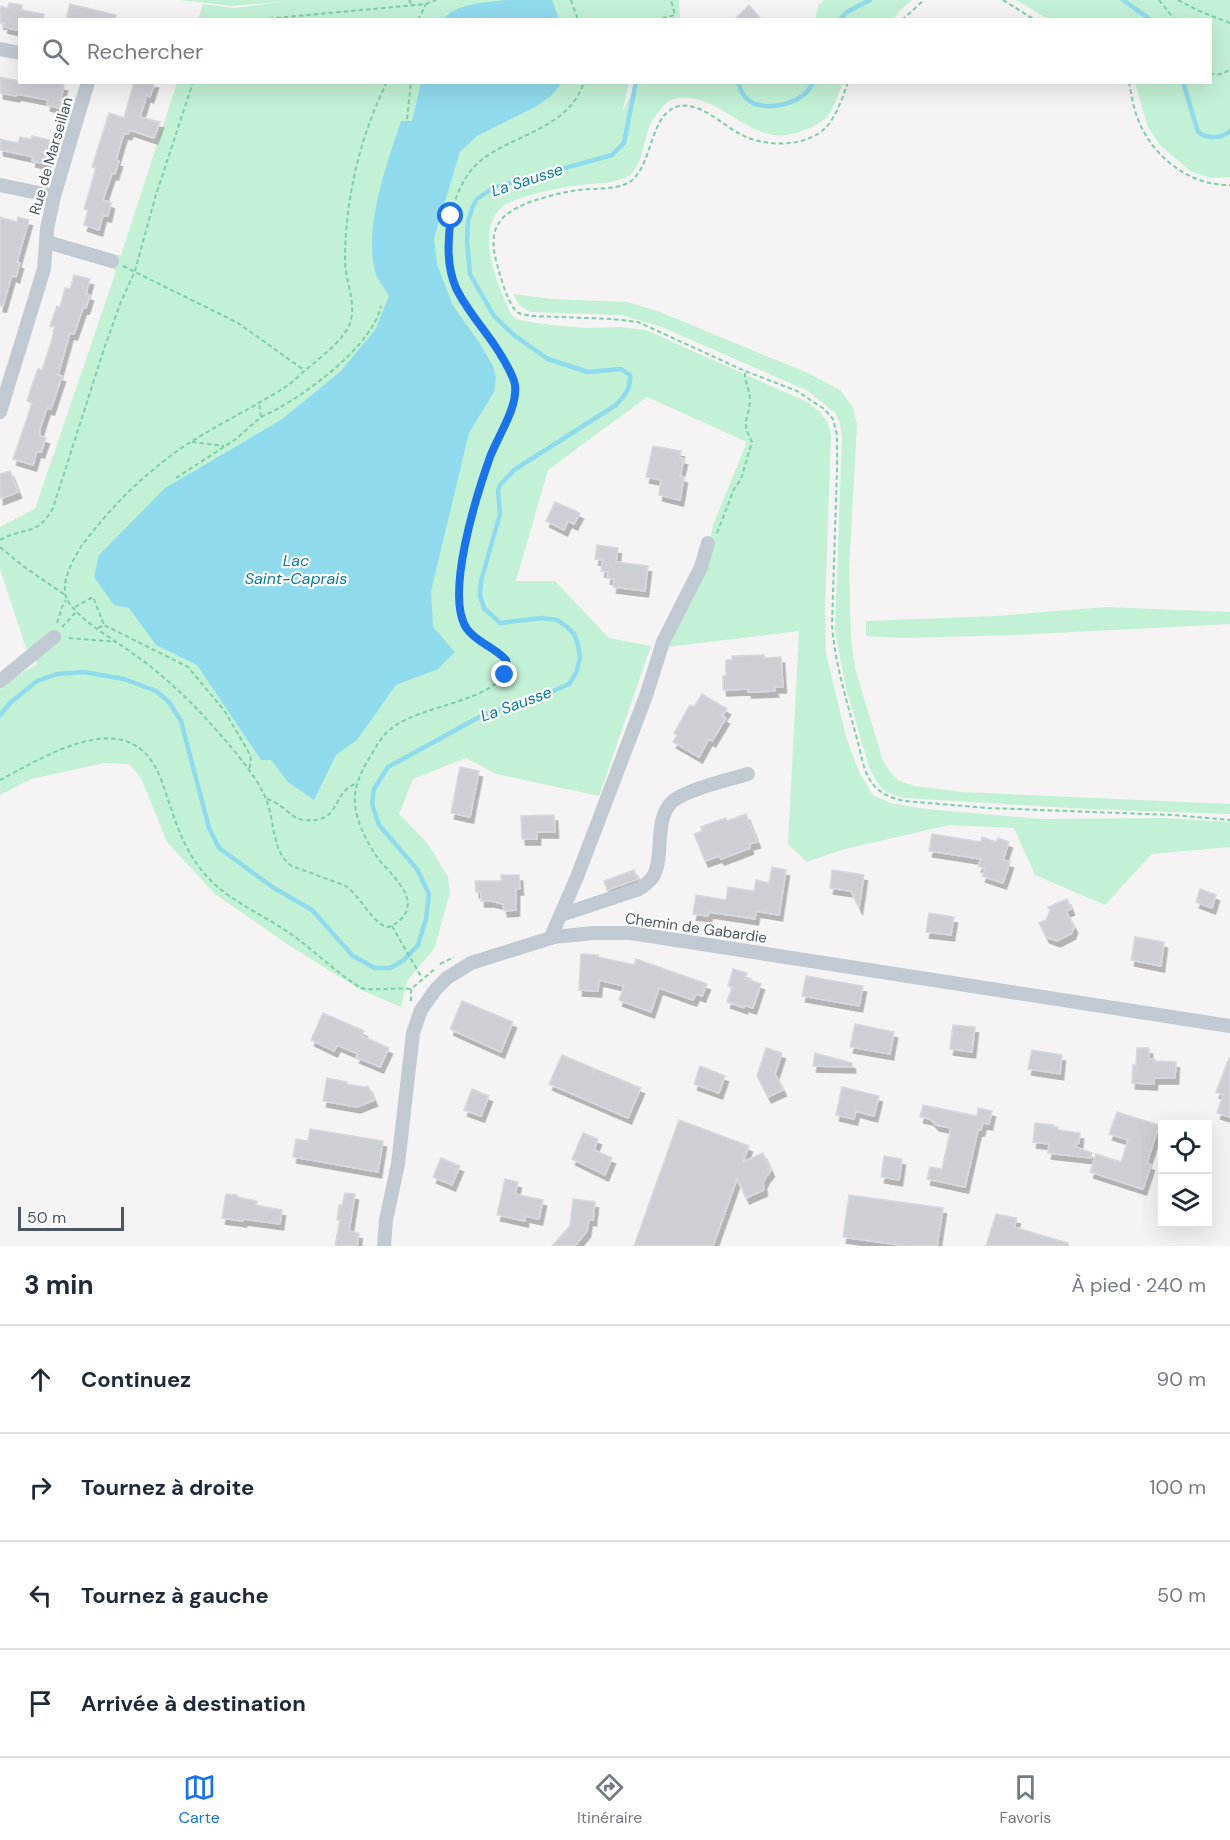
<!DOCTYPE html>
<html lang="fr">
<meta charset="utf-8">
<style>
:root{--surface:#fff;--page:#f6f6f7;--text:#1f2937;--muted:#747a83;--line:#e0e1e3;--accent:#1a73e8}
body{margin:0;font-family:"DM Sans",sans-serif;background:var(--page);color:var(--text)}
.controls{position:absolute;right:18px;bottom:18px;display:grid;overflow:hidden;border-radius:0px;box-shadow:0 6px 24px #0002}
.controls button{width:54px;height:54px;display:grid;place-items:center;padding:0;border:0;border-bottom:2px solid var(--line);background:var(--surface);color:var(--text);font:30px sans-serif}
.scale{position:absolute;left:18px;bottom:15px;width:106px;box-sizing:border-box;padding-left:6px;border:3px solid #4a5661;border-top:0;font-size:16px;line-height:21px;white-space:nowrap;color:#4a5661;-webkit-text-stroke:4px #fff;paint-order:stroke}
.stop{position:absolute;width:18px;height:18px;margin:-14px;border:4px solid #1a73e8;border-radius:50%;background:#fff}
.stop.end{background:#1a73e8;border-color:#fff;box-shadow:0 2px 6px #0008}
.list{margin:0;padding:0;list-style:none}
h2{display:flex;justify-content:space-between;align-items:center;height:78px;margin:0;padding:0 24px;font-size:26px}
h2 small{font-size:20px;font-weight:400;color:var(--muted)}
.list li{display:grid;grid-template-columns:39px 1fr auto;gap:18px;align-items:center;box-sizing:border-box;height:108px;padding:0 24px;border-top:2px solid var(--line)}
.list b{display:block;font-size:22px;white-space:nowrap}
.list em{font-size:20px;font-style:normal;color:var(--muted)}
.icon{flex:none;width:33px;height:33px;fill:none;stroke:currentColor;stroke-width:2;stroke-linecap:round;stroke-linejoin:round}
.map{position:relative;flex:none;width:1230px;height:1246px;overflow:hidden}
.search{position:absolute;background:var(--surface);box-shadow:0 6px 24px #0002;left:18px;right:18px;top:18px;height:66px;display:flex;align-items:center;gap:15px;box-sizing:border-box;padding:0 21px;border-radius:0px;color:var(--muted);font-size:22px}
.sheet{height:510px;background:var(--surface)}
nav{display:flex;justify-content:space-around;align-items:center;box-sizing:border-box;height:84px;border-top:2px solid var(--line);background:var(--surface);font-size:16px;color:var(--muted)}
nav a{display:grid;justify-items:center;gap:3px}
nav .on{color:var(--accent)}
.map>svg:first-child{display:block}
</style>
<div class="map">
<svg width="1230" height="1246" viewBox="0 0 1230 1246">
<defs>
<filter id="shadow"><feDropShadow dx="3.5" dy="6" stdDeviation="0" flood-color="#0004"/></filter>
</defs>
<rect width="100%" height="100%" fill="#f5f3f3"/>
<g fill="#c3f1d5">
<path d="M180,0h499l1,19 -482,1 5,-16 32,4 46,-6 -48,4z"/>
<path d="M825,0h87l-13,11 -5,8h-79l4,-15z"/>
<path d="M1016,0h214v177l-19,1 -21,-7 -31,-27 -11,-17 -13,-44 75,-1v-62l-162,-1z"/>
<path d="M177,83h452l-7,30 13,-26 5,-4h203c-14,32 -11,38 -47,50 -47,15 -76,-44 -122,-34 -6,1 -10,6 -14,11 -2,3 -6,7 -8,11 -8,14 -9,44 -22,54 -13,9 -34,8 -49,10 -18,2 -66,11 -79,22 -28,25 -4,79 9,107l5,5 13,3 32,4 27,2 30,-1 28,3 161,72 13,10 8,11 3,12 -6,174 1,44 20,84 14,37 13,21 17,8 35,6 117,10 124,-1 64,4v25l-78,7 -47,51 -70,-30 -21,-47 -65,-3 -108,25 -34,12 -19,-18 11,-213 -131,16 39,-85 6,-37 34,-83 -100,-45 -99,73 -32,111h39l54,57 42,8 -52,150 -103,-22 -30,-16 -53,21 -14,35 29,30 20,33 2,16 -16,56 -27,32 -6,26 -40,-17 -68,-42 -78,-54 -48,-52 -26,-64 -12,-14 -25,-1 -73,16 -31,16v-106l14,-12 24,-13 -12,-16 -26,-79v-42l35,-18 81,-238 -4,-4 2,-12h7z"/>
<path d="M513,294l39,5 75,3 33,10 150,62 30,16 13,17 4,18 -8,144 2,69 4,30 28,93 8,12 8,8 16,5 47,6 268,12v10l-142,-5 -184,-11 -18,-6 -8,-8 -9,-17 -23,-79 -11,-57 7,-194 -2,-13 -5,-11 -27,-22 -146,-64 -40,-12 -92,-3 -11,-7z"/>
<path d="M1106,607l124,5v12l-215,11 -112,3 -37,-2v-15l130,-5z"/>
</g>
<g fill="#90daee">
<path d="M505,0h47l7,19h-115c12,-16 41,-16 61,-19z"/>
<path d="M421,83h141l-11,13 -16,11 -58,29 -17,16 -26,86 3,26 16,42 26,36 14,24 3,11 -2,15 -25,41 -38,158 2,36 22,25 -17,17 -42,16 -39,55 -21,15 -22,45 -26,-18 -17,-22h-10l-64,-95 -41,-20 -27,-37 -15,-3 -20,-28 5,-22 66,-67 116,-68 59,-48 35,-42 14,-34c-3,-7 -9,-12 -12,-19 -16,-43 10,-114 24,-156h11z"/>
</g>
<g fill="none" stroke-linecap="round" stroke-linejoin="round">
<g stroke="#90daee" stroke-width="4.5">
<path d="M1123,0l28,20"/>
<path d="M839,20l8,-8 23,-12"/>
<path d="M738,82c2,6 4,13 9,17 16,15 59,5 66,-17"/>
<path d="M1183,82l15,50c9,7 23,7 32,-1"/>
<path d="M0,715l11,-13 26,-21 20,-7 27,-2 40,7 32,12 13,11 12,19 28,107 10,20 55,40 38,22 41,46 22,12h15l14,-8 14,-15 8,-26 3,-25 -12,-25 -38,-44 -7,-21 2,-15 14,-22 95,-52 66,-22 20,-9 7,-11 4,-15 -2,-13 -4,-11 -8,-8 -9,-6 -15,-2 -42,5 -16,-15 -4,-13 1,-14 19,-67 -2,-24 2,-5 14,-15 102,-65c9,-10 15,-16 14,-30l-9,-6 -33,3 -40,-13 -33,-23 -21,-20 -24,-42 -3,-32 1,-21 5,-15 4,-7 16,-11 119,-33 12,-12 12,-61"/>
</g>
</g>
<g fill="#cdcfd5" stroke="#d7d9de" stroke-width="1.5" filter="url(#shadow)">
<path d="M9,3l13,2v5l22,4 -1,6h-24l-2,10 -13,-3 1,-4h-5v-17l8,2z"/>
<path d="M70,4l46,11 -1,5h-49z"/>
<path d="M749,5l13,15h-28z"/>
<path d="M0,77l20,4v1h31l13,3 -5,23 -12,-3 1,-5 -31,-6 -1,2 -16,-3z"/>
<path d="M134,82h21l-5,15 -3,-2 -7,22 20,5 -6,16 -24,-8 -2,4 -4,-1 -8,27 3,1 -4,13 -3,-1 -9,27 8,3 -3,13 -5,-1 -4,15 -15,-5 4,-15 -4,-1 12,-41 -4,-1 17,-54 15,5z"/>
<path d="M32,136l18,4 -4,24 -14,-3 1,-4 -33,-7v-11l18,4 2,-6 11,2z"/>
<path d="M0,217l17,5 1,-5 11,3 -12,42 3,1 -4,14 -4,-2 -9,31h-3z"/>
<path d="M74,275l16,4 -4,15 4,1 -4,13h-3l-9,26 -4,-1 -12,42 4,1 -11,33 -4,-1 -7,21v7l6,2 -5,14 -4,-1 -4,14 -20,-6 19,-56 -5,-2 6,-19 5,-13 4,1 9,-27 4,-16 -5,-1 7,-20 3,1 5,-19 5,1z"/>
<path d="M653,446l28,5 -1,7 4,1 -4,17 4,1 -4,23 -21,-5 2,-15 -15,-3z"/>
<path d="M10,471l8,21 -18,7v-25z"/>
<path d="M555,502l25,11 -6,11 -6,-3 -4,9 -18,-9z"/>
<path d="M597,545l21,3 -2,14 32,4 -3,25 -32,-4 1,-8 -7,-1 1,-6 -7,-1 2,-11 -8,-1z"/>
<path d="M764,655v3l17,-1 2,30h-9l1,4 -27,1v-3l-25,1v-14h3v-16h6v-4z"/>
<path d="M702,694l25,15 -5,7 4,2 -14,23 -3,-2 -10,18 -26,-15 4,-7 -3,-2 16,-28 4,2z"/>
<path d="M460,767l19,4 -9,46 -19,-4z"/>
<path d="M746,814l11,28 -8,2 1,4 -18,7 -11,4 -2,-3 -14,5 -11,-27 8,-3 -1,-4 5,-2 20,-7 1,3z"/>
<path d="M554,815l1,17h-18v7h-15l-1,-23z"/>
<path d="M932,834l49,8 1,-5 14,5 2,-4 11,4 -6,18 7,2 -7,21 -21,-7 3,-7 -7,-3 3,-7 -52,-8z"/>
<path d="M772,867l14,3 -7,45 -23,-4 -1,8 -46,-7 -1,4 -15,-2 3,-19 30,5 2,-13 26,4 2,-11 13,3z"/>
<path d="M634,870l4,9 -31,11 -3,-9z"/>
<path d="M832,870l32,5 -5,33 -8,-17 -21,-3z"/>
<path d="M501,875h18l1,14h-4v21l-12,1 -1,-7 -12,-3h-10v-9h-5l-1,-11h27z"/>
<path d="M1200,889l16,6 -4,13 -16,-6z"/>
<path d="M1067,899l4,10 -5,2 8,16 -2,6 -15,8 -11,-4 -7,-14 7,-3 4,-10 -2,-3z"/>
<path d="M929,913l25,4 -3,18 -25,-3z"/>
<path d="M1135,937l29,5 -3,24 -30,-6z"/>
<path d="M581,954l17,1v2l36,8 2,-6 71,25 -5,12 -6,-2 -3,6 -34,-12 -8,24 -32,-12 5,-14 -25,-6 -1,11 -19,-1z"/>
<path d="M733,969l14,4 -2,5 16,6 -8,24 -9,-3v3l-17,-6 5,-15 -4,-1z"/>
<path d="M806,976l57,10 -4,20 -57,-10z"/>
<path d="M462,1001l51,21 -12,30 -51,-23z"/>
<path d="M323,1013l41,18 -2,5 27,12 -9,19 -24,-10 2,-3 -21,-9 -3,6 -23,-11z"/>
<path d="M855,1024l39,8 -4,22 -40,-7z"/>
<path d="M953,1025l22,2 -3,25 -22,-3z"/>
<path d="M766,1048l16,5 -7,21 8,16 -15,7 -11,-21z"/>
<path d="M1137,1048h12v11h6v2l21,1 -1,16h-21v6l-22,-1 1,-18h3z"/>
<path d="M1032,1050l30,5 -2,19 -32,-5z"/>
<path d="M815,1053l37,10v4l-39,-1z"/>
<path d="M562,1055l31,13v4l2,-3 46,19 -13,30 -79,-34z"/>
<path d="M1229,1058h1v59l-13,-4 6,-18 -7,-3z"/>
<path d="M700,1066l25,10 -6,17 -25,-9z"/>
<path d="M327,1078l20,4 -1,2 18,3 4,-1 6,14 -17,7 -34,-6z"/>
<path d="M842,1087l37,9 -5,20 -18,-5 -2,8 -18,-4z"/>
<path d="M472,1089l17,7 -8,20 -17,-6z"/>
<path d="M923,1105l54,11 1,-8 14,3 -3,13 -6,-1 -2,7h-3l-13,57 -38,-8 3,-12 12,2 9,-41 -15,-3 -6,-6 -10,-2z"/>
<path d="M1117,1112l42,13 -12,38 4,2 -8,24 -53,-17 6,-18 25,8 7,-22 -19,-6z"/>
<path d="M679,1120l70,26 -6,16 20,-9 8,18 -5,6 -3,6 1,7 -18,8 -9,-19 -24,67h-79z"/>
<path d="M1035,1123l19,2v2h4v3l22,3 -1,10 -6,3 19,7 -1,5 -43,-5 1,-9 -16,-2z"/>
<path d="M310,1129l73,12 -5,31 -85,-15 3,-18 12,2z"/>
<path d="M583,1133l15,6 -4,11 18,8 -7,17 -33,-16z"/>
<path d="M884,1156l18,3 -3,21 -18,-3z"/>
<path d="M441,1158l19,8 -8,19 -19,-8z"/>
<path d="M505,1179l13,3 -3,12 28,6 -4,19 -14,-3v5l-28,-6z"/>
<path d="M345,1193l10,1 -6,37 10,2 -2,13h-22l5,-26h-3l2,-15h3z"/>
<path d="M226,1194l11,1v2l20,4 -1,4 26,5 -2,14 -36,-5 -1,2 -21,-3z"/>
<path d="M849,1195l94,13 -6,38h-30l-64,-9z"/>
<path d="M573,1199l22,3 -2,18 -4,-1 -2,12 -12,15h-23l18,-20z"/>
<path d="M996,1214l21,4 -3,9 54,16v3h-82z"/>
</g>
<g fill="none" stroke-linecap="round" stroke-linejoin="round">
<g stroke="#7ad0a6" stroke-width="2" stroke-dasharray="4.5 3" stroke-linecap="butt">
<path d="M409,0l3,5"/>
<path d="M571,0l7,20"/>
<path d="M1003,0l32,20"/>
<path d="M1159,0l16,20"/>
<path d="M1178,0l21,11 31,12"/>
<path d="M254,20l172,-16 10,-4"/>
<path d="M418,20l8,-16"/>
<path d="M655,20l20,-5 -4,-15"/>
<path d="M902,20l22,-20"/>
<path d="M1210,73c8,3 15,1 20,-5"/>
<path d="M387,82c-27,54 -42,118 -42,178 0,22 13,44 4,66 -8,15 -22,26 -35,37 -9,7 -18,16 -27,23 -36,23 -75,41 -110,65 -38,28 -66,56 -94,93 -9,13 -25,41 -15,57 13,21 47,39 67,54 23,16 46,37 65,57 19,21 59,64 67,90 8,21 5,51 25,64l54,20c15,12 23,31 39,41 6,0 11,-3 16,-8 22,-22 -15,-47 -26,-65 -10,-16 -22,-39 -20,-59 1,-13 8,-27 15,-38 6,-10 12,-22 22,-29 29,-23 101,-26 116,-59 -1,-22 -34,-25 -42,-44 -13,-26 -4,-60 0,-89 2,-13 8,-26 12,-39 4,-12 7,-26 12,-39 7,-20 31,-54 24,-76 -6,-18 -18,-35 -29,-51 -31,-42 -48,-77 -30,-130 5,-15 12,-28 23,-38 31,-28 91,-33 106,-81"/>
<path d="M848,82c-5,15 -10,29 -19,42 -19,24 -64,24 -89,10 -17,-9 -40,-32 -61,-28 -31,7 -25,62 -51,77 -14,7 -34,5 -49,7 -17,2 -34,7 -49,12 -32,12 -43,28 -33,62 3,12 11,39 19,47 4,4 11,4 17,5l80,3 25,3 107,49 52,20 27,18 9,10 4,16v34l-5,156c3,40 15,76 25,114 4,14 6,32 15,44 8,11 20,15 32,18l84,7 185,7 57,5"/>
<path d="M1129,82c2,11 4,22 7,32 13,40 52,72 94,71"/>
<path d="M407,119l4,-37"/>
<path d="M123,266l115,57 66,47"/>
<path d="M261,417c37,-16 111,-69 120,-111"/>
<path d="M192,442l32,4"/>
<path d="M176,478l60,-39 25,-22 -2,-14"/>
<path d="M717,533l17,-44 7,-10 11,-37c-12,-22 -3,-22 -2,-42 0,-10 -6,-19 -5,-29"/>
<path d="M0,540c25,-14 37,-3 53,-32l51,-159 16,-45 15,-33 20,-73 38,-116"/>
<path d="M0,547l23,19 42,29"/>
<path d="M75,607l18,-10 11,28"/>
<path d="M57,623l5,-16 4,-7"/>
<path d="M62,627l15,-16"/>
<path d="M98,628l6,-3 84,42 36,43 24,41 3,8 -2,12"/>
<path d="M69,638l48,4"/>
<path d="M0,780c48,-25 130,-78 160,-3 14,36 18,64 43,95 22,27 57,41 85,60 25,17 47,40 73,56 17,3 33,-1 50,1"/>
<path d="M267,799c15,4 25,20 36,21 40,4 26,-26 54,-37"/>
<path d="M392,926l30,52"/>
<path d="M440,964l14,-7"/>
<path d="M411,1001v-12l25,-21"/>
</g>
<g stroke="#c1cad2" stroke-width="14">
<path d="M0,49l20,4"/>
<path d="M0,185l54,11"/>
<path d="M47,242l65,19"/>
<path d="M0,412l44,-143 3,-40 7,-33 34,-114"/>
<path d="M0,681l54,-44"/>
<path d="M561,915l78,-26c5,-3 10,-7 14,-12 12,-21 0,-59 20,-76 15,-12 55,-21 75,-27"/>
<path d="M554,937l-1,-5 24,-55 69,-181 17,-54 38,-75 7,-24"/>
<path d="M384,1246l2,-26 12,-56 15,-131 8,-23 15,-21 11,-11 24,-15 83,-26 39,-4h38l599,93"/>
</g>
</g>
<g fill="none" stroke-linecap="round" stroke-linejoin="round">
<path stroke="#1a73e8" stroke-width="8" d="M451,216c-3,24 -5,49 5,72 11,23 30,43 43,64 6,10 14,22 16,33 3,22 -17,51 -25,72 -13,37 -46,139 -23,172 10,14 28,18 39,31l2,9 -3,6"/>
</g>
<g text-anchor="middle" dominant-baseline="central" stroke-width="4.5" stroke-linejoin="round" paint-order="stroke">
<g font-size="15" fill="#4a5661" stroke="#fff">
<text transform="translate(51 156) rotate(-74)">Rue de Marseillan</text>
<text transform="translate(696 928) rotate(8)">Chemin de Gabardie</text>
</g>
<g font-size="16" font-style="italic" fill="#0c7c9b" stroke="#fff">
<text transform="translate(527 180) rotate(-18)">La Sausse</text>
<text x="296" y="560">Lac<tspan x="296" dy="18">Saint-Caprais</tspan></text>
<text transform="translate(516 704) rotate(-20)">La Sausse</text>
</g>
</g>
</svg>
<div class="controls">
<button><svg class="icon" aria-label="locate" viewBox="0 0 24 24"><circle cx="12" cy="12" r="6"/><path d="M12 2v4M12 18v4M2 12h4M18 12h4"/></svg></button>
<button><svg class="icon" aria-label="layers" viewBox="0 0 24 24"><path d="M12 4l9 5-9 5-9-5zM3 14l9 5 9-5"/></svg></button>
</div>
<div class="scale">50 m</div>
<div class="stop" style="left:451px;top:216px"></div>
<div class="stop end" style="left:505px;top:675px"></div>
<div class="search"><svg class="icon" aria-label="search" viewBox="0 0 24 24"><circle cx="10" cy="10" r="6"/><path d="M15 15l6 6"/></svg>Rechercher</div>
</div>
<section class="sheet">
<h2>3 min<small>À pied · 240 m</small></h2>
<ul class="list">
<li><svg class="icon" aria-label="ahead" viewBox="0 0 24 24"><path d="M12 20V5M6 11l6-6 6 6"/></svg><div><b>Continuez</b></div><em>90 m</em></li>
<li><svg class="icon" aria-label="right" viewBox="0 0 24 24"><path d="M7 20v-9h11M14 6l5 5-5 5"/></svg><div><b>Tournez à droite</b></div><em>100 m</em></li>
<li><svg class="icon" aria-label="left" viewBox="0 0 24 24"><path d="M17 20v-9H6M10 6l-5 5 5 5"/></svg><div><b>Tournez à gauche</b></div><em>50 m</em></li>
<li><svg class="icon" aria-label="arrive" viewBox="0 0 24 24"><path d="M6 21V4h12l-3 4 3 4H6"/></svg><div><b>Arrivée à destination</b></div></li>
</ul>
</section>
<nav>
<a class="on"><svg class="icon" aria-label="map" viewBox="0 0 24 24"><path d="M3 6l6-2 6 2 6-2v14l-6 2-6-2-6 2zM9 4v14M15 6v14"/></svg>Carte</a>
<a><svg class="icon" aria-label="directions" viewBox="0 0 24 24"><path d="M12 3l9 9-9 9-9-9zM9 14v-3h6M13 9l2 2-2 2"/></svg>Itinéraire</a>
<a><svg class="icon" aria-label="saved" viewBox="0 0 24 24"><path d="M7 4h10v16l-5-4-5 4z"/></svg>Favoris</a>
</nav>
